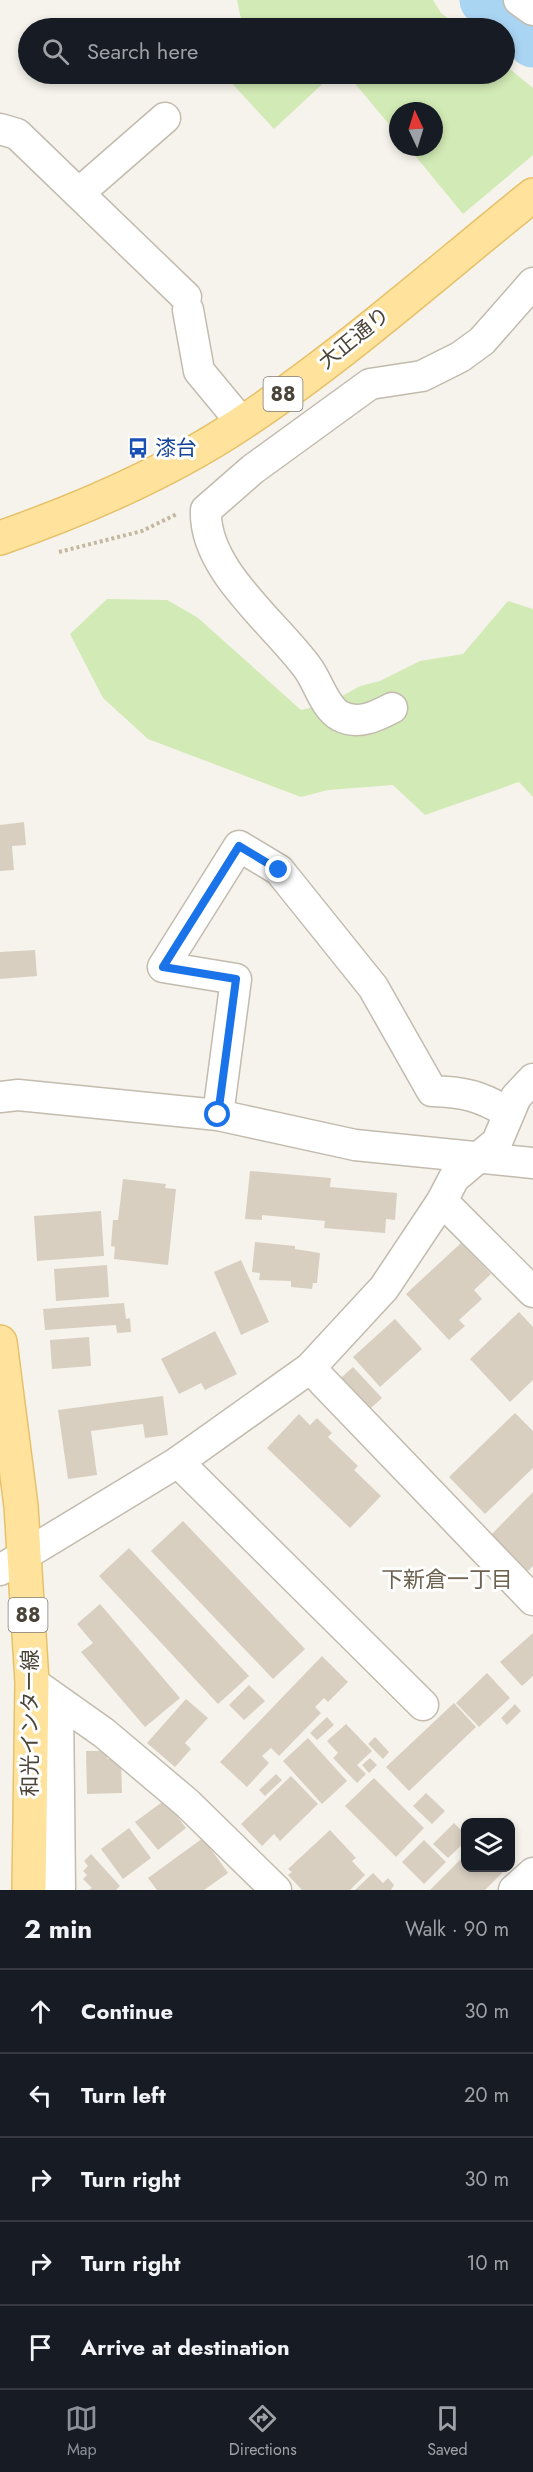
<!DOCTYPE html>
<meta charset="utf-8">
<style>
:root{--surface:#171b24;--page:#20242c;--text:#f1f3f6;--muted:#9ea1a6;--line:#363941;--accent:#8c9099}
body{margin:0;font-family:Jost,"Noto Sans JP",sans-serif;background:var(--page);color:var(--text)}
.controls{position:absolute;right:18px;bottom:18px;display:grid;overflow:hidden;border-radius:12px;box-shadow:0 3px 9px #0003}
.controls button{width:54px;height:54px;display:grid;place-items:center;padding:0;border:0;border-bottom:2px solid var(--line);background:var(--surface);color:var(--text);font:30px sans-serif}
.compass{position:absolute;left:389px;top:102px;width:54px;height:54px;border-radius:50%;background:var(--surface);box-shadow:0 3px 9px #0003;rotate:356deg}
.stop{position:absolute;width:18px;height:18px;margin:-14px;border:4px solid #1a73e8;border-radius:50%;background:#fff}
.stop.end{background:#1a73e8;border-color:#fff;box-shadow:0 2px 6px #0008}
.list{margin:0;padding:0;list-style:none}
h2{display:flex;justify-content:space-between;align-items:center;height:78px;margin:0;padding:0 24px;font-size:26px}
h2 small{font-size:20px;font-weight:400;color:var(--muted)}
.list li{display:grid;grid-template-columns:39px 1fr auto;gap:18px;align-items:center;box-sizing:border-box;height:84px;padding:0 24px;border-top:2px solid var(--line)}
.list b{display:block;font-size:22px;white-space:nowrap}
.list em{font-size:20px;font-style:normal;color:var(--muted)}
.icon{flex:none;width:33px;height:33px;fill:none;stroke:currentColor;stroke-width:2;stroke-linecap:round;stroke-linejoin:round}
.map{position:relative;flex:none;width:533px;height:1890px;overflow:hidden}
.search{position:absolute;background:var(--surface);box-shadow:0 3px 9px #0003;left:18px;right:18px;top:18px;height:66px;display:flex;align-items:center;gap:15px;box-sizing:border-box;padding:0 21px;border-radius:33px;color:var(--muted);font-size:22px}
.sheet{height:498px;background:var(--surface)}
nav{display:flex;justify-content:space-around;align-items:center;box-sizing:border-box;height:84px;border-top:2px solid var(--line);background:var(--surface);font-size:16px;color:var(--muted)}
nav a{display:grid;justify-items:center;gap:3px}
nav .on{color:var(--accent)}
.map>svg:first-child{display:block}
</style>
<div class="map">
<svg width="533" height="1890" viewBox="0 0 533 1890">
<rect width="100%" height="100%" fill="#f6f3ec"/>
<g fill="#d2eab5">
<path d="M237,0h196l8,13 19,15h-217z"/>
<path d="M505,65l28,23v67l-70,59 -55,-67h26v-36h-36v24l-51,-61h157z"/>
<path d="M231,74h102l-59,55 -46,-50z"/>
<path d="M107,599l60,1 30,17 104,93 27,-6 32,-18 20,-5 40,-20 43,-7 45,-53 25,8v188l-14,-15 -94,33 -32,-30 -65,5 -27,7 -153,-58 -45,-41 -33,-64z"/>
</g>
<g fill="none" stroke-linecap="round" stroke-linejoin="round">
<path stroke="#a9d4f2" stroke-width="51" d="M485,0l48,42"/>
</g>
<g fill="#d8cfc1">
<path d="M24,822l2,23 -14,1 2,24 -14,1v-46z"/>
<path d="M35,950l2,26 -37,3v-27z"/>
<path d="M250,1171l81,7 -1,9 67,6 -2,27 -9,-1 -1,14 -61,-5 1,-7 -63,-6v5l-17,-1z"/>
<path d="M123,1179l43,5 -1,4 11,1 -8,76 -54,-6 1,-12 -4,-1 2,-26h5z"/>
<path d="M101,1211l3,45 -67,5 -3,-45z"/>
<path d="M255,1242l40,4v3l25,4 -3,30h-4l-1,6 -21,-2v-6l-32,-1 1,-7 -8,-1z"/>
<path d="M461,1243l30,31 -17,16 8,9 -23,21 6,6 -16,14 -43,-46z"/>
<path d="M241,1260l28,62 -28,13 -27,-63z"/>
<path d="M107,1265l2,32 -53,4 -2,-32z"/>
<path d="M124,1303l2,16 4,-1 1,14 -14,1 -1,-8 -71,5 -2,-21z"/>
<path d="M519,1312l14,15v53l-23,22 -40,-43z"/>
<path d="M395,1319l27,30 -42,38 -27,-30z"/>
<path d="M215,1331l22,43 -32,16 -4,-7 -22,11 -18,-35z"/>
<path d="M89,1337l2,29 -39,3 -2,-29z"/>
<path d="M353,1367l29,31 -20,18 -29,-31z"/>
<path d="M163,1396l5,39 -23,3 -2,-14 -52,7 6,44 -29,4 -10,-69z"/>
<path d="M515,1413l18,18v37l-48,46 -36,-37z"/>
<path d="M299,1414l11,11 7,-7 15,15 -4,4 30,29 -4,4 27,26 -31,32 -83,-80z"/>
<path d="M533,1492v74l-10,10 -36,-37z"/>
<path d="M183,1521l122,128 -32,30 -122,-128z"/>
<path d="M129,1548l120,128 -31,28 -119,-128z"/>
<path d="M100,1604l80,94 -35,29 -64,-75 12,-9 -16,-19z"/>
<path d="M533,1633v43l-11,10 -22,-24z"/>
<path d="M322,1656l26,26 -20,20 -4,-4 -9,9 6,6 -42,43 -8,-8 -9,8 7,7 -22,24 -27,-25z"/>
<path d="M487,1673l23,25 -31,29 -23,-24z"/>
<path d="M249,1685l16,16 -21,19 -15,-15z"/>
<path d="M186,1699l22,19 -23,25 6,6 -16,18 -28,-24z"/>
<path d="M454,1703l22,24 -67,64 -23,-24z"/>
<path d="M515,1704l6,7 -14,14 -6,-7z"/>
<path d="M327,1717l7,8 -17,15 -7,-7z"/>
<path d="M346,1724l26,27 -15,14 9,9 -9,9 -24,-25 5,-5 -11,-12z"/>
<path d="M375,1737l14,15 -6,7 -15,-15z"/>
<path d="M308,1738l39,43 -25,23 -39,-43z"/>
<path d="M86,1751h21v8l14,-1 1,35 -35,1z"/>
<path d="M370,1758l7,7 -8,8 -7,-8z"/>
<path d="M276,1774l6,6 -17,16 -6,-6z"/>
<path d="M291,1776l27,28 -38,37 -6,-7 -12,12 -21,-22z"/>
<path d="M374,1778l50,50 -28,29 -51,-51z"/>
<path d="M426,1793l19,18 -13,13 -19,-18z"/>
<path d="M165,1800l21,28 -28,22 -23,-28z"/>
<path d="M454,1823l12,12v6l-18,17 -15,-14z"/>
<path d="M129,1828l22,30 -28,21 -22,-30z"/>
<path d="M330,1830l26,28 -4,3 13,14 -15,15h-48l-14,-15 4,-3 -4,-3z"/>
<path d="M203,1838l25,35 -24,17h-47l-9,-12z"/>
<path d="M424,1840l22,22 -22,22 -22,-22z"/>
<path d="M91,1854l29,32 -4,4h-27l3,-2 -9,-9 4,-4 -4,-4 5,-5 -4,-5z"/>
<path d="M466,1854v14h35l3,3 -19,19h-55z"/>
<path d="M373,1873l10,10 5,-5 6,7 -3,5h-36z"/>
</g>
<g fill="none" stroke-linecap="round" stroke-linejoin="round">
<g stroke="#c2bbae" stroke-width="33">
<g id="minor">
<path d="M519,0l14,10"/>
<path d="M0,129l17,5 169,163"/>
<path d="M79,193l86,-75"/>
<path d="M188,310l11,61 43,52"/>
<path d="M392,708c-17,9 -34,17 -52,8 -16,-9 -22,-35 -33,-49 -32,-44 -104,-98 -101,-157l47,-41 117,-85 52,-8 38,-19 22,-16 51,-58"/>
<path d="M0,1097l18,-2 200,20 137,30 178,18"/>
<path d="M218,1115l18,-136 -73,-12 76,-121 40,24 94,117 59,104c33,1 48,5 77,22"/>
<path d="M442,1201l91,91"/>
<path d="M310,1368l223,232"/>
<path d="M178,1462l245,243"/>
<path d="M0,1570l178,-108 132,-94 74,-80 58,-87 12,-23 43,-36 19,-45 17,-18"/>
<path d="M32,1682l72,51 83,70 89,87"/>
<path d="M58,1701l2,189"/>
<path d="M514,1890l19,-17"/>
</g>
</g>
<g stroke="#e6c16a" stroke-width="36">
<g id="major">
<path d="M0,538c83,-29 165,-64 239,-113 103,-68 197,-152 294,-230"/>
<path d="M0,1342l21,164 11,176 -3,208"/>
</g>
</g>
<path stroke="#c4b79f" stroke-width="4" stroke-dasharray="3 3" stroke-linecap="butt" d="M59,552l83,-21 35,-17"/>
<use href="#minor" stroke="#fff" stroke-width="30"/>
<use href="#major" stroke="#ffe39c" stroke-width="33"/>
</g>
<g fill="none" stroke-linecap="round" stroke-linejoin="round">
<path stroke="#1a73e8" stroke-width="8" d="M218,1115l18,-136 -73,-12 76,-121 40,24"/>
</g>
<defs>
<g id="bus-bare" transform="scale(1.62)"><path d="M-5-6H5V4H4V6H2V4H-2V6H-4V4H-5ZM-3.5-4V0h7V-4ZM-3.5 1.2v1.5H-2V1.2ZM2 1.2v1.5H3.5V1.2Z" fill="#1a4fb4" stroke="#fff" stroke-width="2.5" paint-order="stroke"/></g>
</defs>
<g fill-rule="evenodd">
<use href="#bus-bare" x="138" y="448"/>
</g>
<g text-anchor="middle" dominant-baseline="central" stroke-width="6" stroke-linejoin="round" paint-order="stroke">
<g fill="#fff" stroke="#817c74" stroke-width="1.5">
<rect x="263.5" y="377" width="39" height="34" rx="4.5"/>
<rect x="8.5" y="1598" width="39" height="34" rx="4.5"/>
</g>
<g font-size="20" font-weight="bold" fill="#4b4439">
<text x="283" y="394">88</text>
<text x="28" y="1615">88</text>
</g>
<g font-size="21" fill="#4b4439" stroke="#fff">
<text transform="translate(354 338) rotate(-39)">大正通り</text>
<text transform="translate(30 1723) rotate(-90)">和光インター線</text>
</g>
<g font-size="21" fill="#164399" stroke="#fff" text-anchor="start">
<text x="155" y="448">漆台</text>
</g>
<g font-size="22" fill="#6e6250" stroke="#fff">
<text x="447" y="1579">下新倉一丁目</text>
</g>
</g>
</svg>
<div class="controls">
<button><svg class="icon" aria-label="layers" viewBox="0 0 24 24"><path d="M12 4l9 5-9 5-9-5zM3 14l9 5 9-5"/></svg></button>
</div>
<svg class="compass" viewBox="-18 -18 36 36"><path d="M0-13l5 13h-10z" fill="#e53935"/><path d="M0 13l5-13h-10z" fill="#9ea1a6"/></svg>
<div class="stop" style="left:218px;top:1115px"></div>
<div class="stop end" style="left:279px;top:870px"></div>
<div class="search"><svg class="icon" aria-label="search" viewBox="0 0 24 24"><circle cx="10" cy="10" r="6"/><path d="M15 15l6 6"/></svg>Search here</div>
</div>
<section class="sheet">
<h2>2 min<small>Walk · 90 m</small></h2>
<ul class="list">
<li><svg class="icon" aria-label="ahead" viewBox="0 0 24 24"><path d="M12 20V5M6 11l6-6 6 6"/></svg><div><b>Continue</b></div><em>30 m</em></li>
<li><svg class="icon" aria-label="left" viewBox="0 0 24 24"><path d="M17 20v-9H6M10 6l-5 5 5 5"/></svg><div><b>Turn left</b></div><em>20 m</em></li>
<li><svg class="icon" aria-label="right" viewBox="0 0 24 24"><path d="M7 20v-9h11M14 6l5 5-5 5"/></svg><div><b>Turn right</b></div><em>30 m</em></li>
<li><svg class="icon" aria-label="right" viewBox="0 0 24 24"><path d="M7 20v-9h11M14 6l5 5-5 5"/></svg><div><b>Turn right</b></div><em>10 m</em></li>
<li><svg class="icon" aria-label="arrive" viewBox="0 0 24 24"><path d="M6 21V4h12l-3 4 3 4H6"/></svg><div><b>Arrive at destination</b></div></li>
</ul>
</section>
<nav>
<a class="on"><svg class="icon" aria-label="map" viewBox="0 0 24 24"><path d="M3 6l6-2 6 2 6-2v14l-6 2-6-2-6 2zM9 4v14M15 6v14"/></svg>Map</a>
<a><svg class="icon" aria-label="directions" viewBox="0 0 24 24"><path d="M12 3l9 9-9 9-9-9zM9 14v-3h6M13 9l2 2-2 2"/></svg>Directions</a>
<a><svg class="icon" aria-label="saved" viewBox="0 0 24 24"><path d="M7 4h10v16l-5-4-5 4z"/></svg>Saved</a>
</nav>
